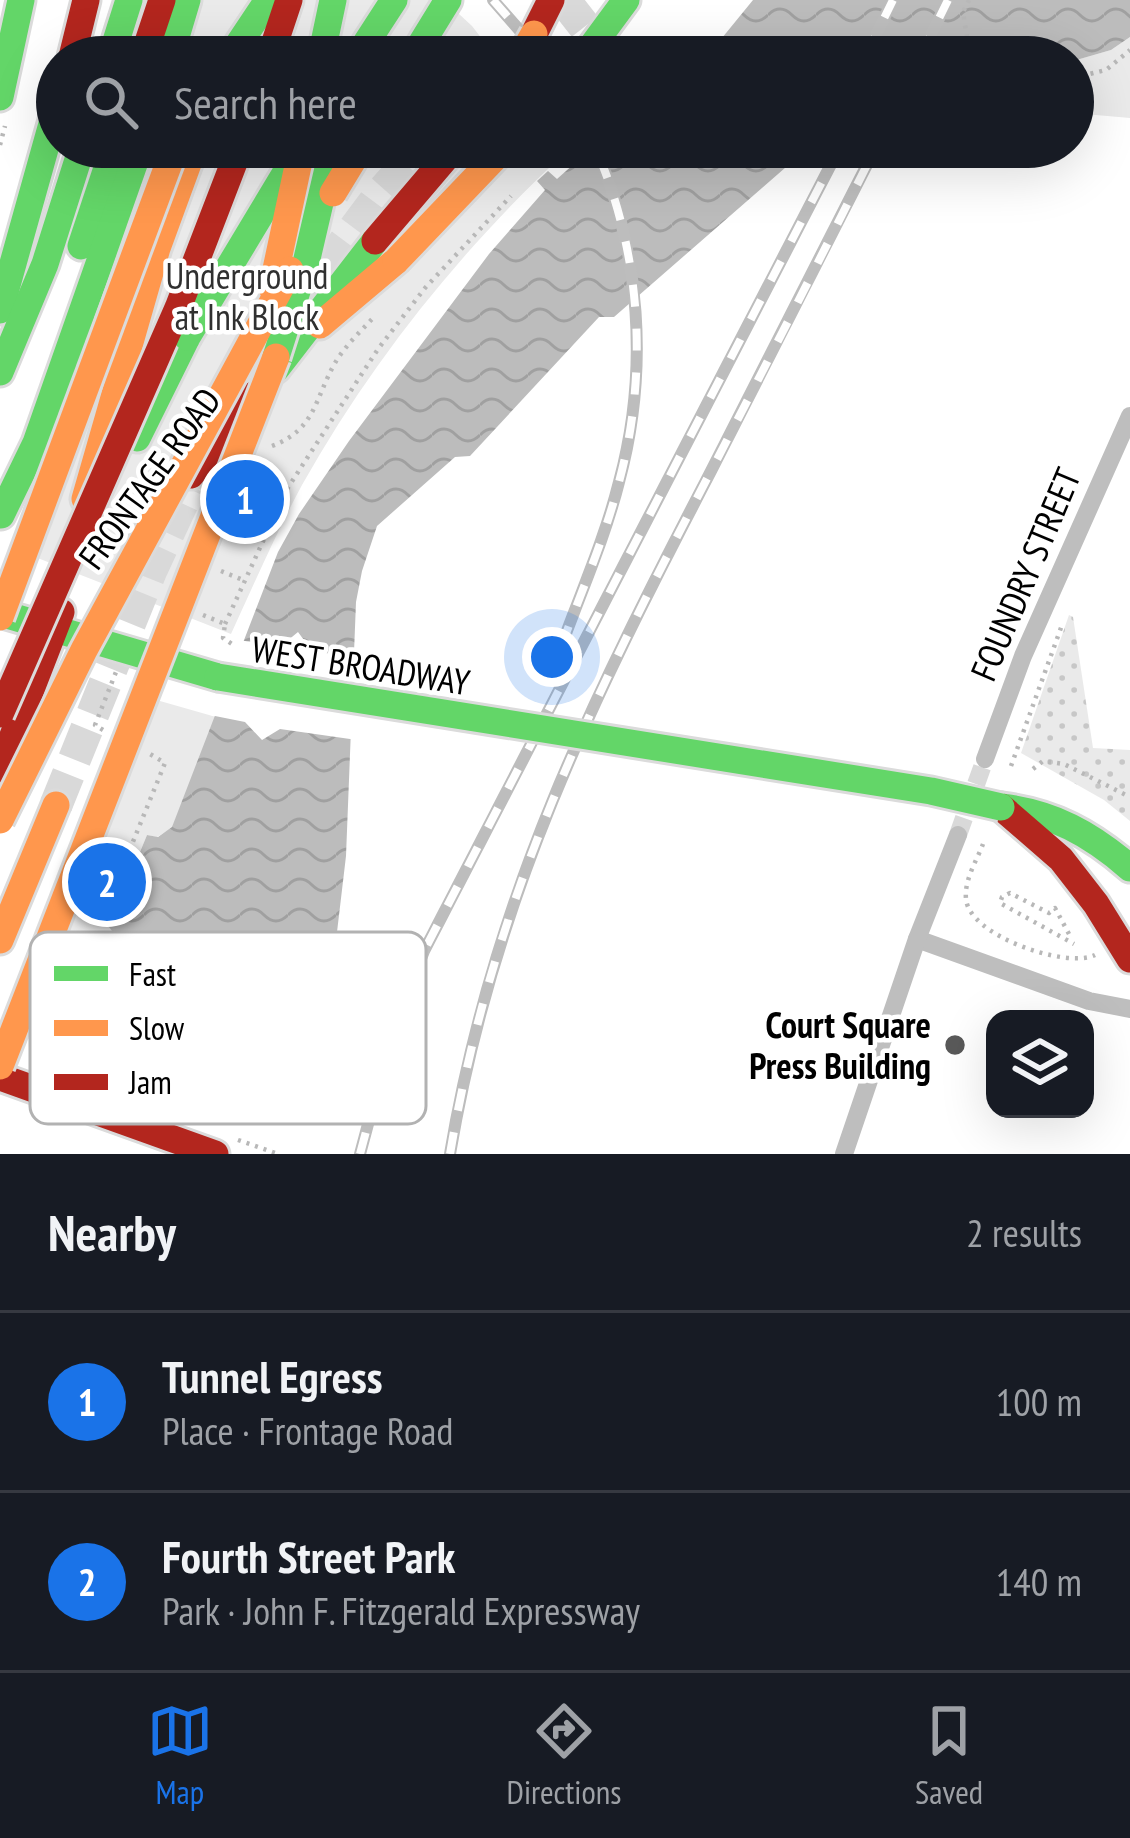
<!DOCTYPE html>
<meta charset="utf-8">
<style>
:root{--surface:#171b24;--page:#20242c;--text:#f1f3f6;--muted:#9ea1a6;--line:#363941;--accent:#1a73e8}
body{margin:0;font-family:"PT Sans Narrow",sans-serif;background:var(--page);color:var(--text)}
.controls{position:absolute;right:36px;bottom:36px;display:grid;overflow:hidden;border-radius:24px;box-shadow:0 12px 48px #0002}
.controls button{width:108px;height:108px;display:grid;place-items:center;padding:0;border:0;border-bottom:3px solid var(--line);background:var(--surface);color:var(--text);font:60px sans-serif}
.you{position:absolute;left:552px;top:657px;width:42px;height:42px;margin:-30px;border:9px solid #fff;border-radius:50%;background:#1a73e8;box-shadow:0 0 0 18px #1a73e833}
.badge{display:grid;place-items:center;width:78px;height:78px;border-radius:50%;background:var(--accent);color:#fff;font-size:39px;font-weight:700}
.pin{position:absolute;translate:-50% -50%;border:6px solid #fff;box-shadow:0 3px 12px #0006}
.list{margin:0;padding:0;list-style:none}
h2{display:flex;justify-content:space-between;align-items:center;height:156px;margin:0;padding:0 48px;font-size:51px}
h2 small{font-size:39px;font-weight:400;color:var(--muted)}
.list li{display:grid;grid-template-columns:78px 1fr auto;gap:36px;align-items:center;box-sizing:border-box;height:180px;padding:0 48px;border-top:3px solid var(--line)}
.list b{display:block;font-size:45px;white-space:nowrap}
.list p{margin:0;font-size:39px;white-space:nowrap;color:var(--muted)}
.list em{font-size:39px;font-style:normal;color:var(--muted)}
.icon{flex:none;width:66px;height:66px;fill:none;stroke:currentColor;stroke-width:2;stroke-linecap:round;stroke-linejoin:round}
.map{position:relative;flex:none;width:1130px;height:1154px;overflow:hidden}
.search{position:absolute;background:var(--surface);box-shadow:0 12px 48px #0002;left:36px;right:36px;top:36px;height:132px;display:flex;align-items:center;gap:30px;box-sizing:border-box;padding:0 42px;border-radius:66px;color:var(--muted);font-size:45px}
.sheet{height:516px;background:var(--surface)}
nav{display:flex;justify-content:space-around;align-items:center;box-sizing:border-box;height:168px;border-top:3px solid var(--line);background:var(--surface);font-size:33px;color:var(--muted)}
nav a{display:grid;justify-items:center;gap:6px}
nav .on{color:var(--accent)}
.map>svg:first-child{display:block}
</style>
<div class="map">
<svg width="1130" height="1154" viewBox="0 0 1130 1154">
<defs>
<pattern id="grass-dots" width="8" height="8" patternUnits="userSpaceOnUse" patternTransform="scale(3)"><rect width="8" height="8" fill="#eaeaea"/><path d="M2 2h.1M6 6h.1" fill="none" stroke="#c7c7c7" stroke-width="1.8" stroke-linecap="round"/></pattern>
<pattern id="water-waves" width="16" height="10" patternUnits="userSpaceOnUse" patternTransform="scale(3)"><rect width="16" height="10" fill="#bcbcbc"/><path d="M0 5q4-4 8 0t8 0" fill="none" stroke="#a0a0a0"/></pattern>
</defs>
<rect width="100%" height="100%" fill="#fff"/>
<path fill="url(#grass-dots)" d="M1069,615l4,2 20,131 37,2v71l-26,-21 -83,-47z"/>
<g fill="#eaeaea">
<path d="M165,0h279l28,26 24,31h-345z"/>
<path d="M1130,37v81l-57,-5v-52l38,-11z"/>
<path d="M129,147l440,2c-106,98 -196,210 -267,336 -26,48 -48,99 -71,149l-201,-79z"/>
<path d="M153,699l63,18 -44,111 -15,9 -10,-2 -38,91 58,77 24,4 37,-6 53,2 19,-11 31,-8 -105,140 -52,-21 -19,-15 -127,-49z"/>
</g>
<g fill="url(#water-waves)">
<path d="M753,0h377v37l-19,13 -38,11v-4h-67l-35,-17 -27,17h-241l-4,-5 7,-5 7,2z"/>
<path d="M593,147h216l-195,170h-15l-129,139 -15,1 -78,69 -15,45 -6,31 -10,254 -11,93 -35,43 -19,11 -16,3 -37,-5 -37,6 -24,-3 -16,47 -42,-14 -12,-21 19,-50 14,-11 -21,-28 38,-92 11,2 14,-10 106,-275 21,-38 50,-73 140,-187 56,-64 -8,-9 11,-10 9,8z"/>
</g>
<path fill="#fff" d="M298,632l14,19 48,7 -3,82 -77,-11 -18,11 -17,-18 -35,-7 28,-75 43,6z"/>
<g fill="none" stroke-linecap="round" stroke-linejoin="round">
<path stroke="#d9d9d9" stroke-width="18" stroke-dasharray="18 9" stroke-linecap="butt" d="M958,835l27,-76"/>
<g stroke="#d9d9d9" stroke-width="33" stroke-dasharray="33 16" stroke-linecap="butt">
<path d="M523,54l69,-54"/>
<path d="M296,307l86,-115 40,-45"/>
<path d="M56,805l95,-235 39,-84"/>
</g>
<g stroke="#dbdbdb" stroke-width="33">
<g id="fast">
<path d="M111,57l18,-57"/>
<path d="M170,57l17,-57"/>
<path d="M230,57l38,-57"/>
<path d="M321,57l12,-57"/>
<path d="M357,57l37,-57"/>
<path d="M413,57l35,-57"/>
<path d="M584,57l42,-57"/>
<path d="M0,97l21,-97"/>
<path d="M81,246l33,-99"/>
<path d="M0,310l57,-204"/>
<path d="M276,369l99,-128"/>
<path d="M0,372l45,-108 37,-117"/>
<path d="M137,438l50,-101"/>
<path d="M1,515l35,-72 104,-296"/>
<path d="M0,613l218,64"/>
<path d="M1001,807c52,6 90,27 129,61"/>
</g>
</g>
<g stroke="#dbdbdb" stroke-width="33">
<g id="slow">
<path d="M320,325l76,-64"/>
<path d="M85,499l72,-251 37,-101"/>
<path d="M0,940l56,-135"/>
</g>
</g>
<g stroke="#dbdbdb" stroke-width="33">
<g id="jam">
<path d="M534,34l17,-34"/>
<path d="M72,57l14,-57"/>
<path d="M143,57l19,-57"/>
<path d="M270,57l19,-57"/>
<path d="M191,475l63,-80"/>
<path d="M0,769l61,-157"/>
<path d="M1001,807l60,52 35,45 34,55"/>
<path d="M0,1077l215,77"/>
</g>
</g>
<g stroke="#b8b8b8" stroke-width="4.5" stroke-dasharray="3 6" stroke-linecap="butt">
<path d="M969,0l-6,12 6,38 11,7"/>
<path d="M1073,78l33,-8 24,-20"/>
<path d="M0,145l5,-19"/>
<path d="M272,446c44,-17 42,-46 63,-83 10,-17 25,-31 38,-45"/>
<path d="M287,489l91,-140 47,-61 86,-92"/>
<path d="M221,571l22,9"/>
<path d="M203,615l22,9 -2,14 9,6"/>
<path d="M225,624l62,-135 -25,-19"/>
<path d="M103,730l-8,-5 21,-53"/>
<path d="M1011,766l51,-141"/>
<path d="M1033,769l10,-8 21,3 66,33"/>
<path d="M983,844c-6,16 -19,36 -17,55 3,37 101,70 129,56"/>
<path d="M92,908l12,5 61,-150 -15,-9"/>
<path d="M1069,934l-14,-26 -6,5 -39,-20 -8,4 -2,6 74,41"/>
<path d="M35,1055l103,37 13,10"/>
<path d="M238,1140l40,14"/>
</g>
<g stroke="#bebebe" stroke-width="18">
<path d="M985,759l38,-103 107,-240"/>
<path d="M917,939l172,62 41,8"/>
<path d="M844,1154l73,-215 41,-104"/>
</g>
<use href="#fast" stroke="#63d668" stroke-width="27"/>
<use href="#slow" stroke="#ff974d" stroke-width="27"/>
<use href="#jam" stroke="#b3261e" stroke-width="27"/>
<g stroke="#bdbdbd" stroke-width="12">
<g id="rail">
<path d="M493,0l50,57"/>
<path d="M865,57l28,-57"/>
<path d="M920,57l28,-57"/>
<path d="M561,647c20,-55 44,-109 58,-165 30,-111 22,-231 -24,-335"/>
<path d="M360,1154l34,-127 30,-76 416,-804"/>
<path d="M450,1154c43,-257 143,-456 261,-683 56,-108 111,-216 165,-324"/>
</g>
</g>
<use href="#rail" stroke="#fff" stroke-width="8" stroke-dasharray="22" stroke-linecap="butt"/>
<g stroke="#dbdbdb" stroke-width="33" stroke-linecap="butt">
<g id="fast-bridge">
<path d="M187,337l104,-173"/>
<path d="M276,357l30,-94 27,-116"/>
<path d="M218,677l713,114 70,16"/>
</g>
</g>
<g stroke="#dbdbdb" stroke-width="33" stroke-linecap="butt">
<g id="slow-bridge">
<path d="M521,57l13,-23"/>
<path d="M333,193l28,-46"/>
<path d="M396,261l109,-114"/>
<path d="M272,288l30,-141"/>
<path d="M0,617l175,-470"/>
<path d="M0,820l84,-170 206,-380"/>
<path d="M0,1066l276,-709"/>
</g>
</g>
<g stroke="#dbdbdb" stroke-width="33" stroke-linecap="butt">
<g id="jam-bridge">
<path d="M375,241l80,-94"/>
<path d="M0,714l178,-406 62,-161"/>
</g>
</g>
<use href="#fast-bridge" stroke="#63d668" stroke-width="27"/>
<use href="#slow-bridge" stroke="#ff974d" stroke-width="27"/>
<use href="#jam-bridge" stroke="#b3261e" stroke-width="27"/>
</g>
<circle fill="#595959" stroke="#fff" stroke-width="4.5" cx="955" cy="1045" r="12"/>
<g text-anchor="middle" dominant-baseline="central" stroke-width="9" stroke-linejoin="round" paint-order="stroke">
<g font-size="36" fill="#303030" stroke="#fff">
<text x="247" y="275">Underground<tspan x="247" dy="41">at Ink Block</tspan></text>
</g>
<g font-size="36" fill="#000" stroke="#fff">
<text transform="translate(149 478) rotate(-54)">FRONTAGE ROAD</text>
<text transform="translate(1025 574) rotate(-67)">FOUNDRY STREET</text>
<text transform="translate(361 665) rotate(9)">WEST BROADWAY</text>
</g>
<g font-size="36" font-weight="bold" fill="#000" stroke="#fff" text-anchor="end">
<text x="931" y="1024">Court Square<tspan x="931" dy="41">Press Building</tspan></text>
</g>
</g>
<rect x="30" y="932" width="396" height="192" rx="18" fill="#fff" stroke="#b2b2b2" stroke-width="3"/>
<rect x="54" y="966" width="54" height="15" fill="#63d668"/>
<rect x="54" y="1020" width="54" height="16" fill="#ff974d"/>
<rect x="54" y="1074" width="54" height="16" fill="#b3261e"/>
<g font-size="33" fill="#000">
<text x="129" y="986">Fast</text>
<text x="129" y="1040">Slow</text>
<text x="129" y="1094">Jam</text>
</g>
</svg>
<div class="controls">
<button><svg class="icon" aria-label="layers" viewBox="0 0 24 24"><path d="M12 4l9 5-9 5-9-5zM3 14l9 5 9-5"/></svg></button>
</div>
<div class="you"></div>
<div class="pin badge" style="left:245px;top:499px">1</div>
<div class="pin badge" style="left:107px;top:882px">2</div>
<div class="search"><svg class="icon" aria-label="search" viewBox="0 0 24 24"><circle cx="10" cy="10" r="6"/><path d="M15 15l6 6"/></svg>Search here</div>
</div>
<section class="sheet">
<h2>Nearby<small>2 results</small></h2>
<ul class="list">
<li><span class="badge">1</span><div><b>Tunnel Egress</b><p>Place · Frontage Road</p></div><em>100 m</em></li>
<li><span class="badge">2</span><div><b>Fourth Street Park</b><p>Park · John F. Fitzgerald Expressway</p></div><em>140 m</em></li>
</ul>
</section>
<nav>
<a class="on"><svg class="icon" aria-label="map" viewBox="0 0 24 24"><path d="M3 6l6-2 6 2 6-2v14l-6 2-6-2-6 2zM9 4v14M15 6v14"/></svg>Map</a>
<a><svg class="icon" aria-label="directions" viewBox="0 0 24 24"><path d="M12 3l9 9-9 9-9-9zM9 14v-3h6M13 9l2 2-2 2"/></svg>Directions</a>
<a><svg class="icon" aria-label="saved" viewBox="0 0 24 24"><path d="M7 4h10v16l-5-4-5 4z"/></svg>Saved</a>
</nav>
